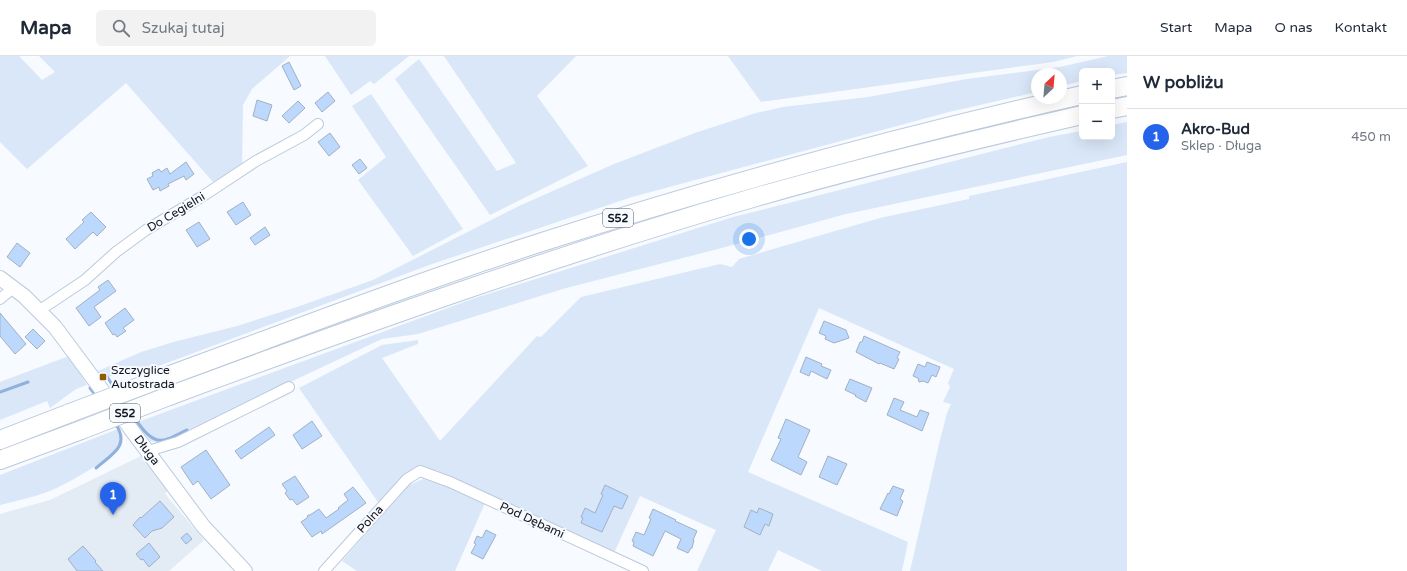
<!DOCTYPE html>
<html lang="pl">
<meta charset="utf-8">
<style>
:root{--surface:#fff;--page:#f2f2f3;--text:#1f2937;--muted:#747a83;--line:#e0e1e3;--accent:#2563eb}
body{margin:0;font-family:"Varela Round",sans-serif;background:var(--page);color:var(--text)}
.controls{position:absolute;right:12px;top:12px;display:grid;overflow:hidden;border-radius:6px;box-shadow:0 4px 16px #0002}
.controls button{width:36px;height:36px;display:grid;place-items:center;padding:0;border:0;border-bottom:1px solid var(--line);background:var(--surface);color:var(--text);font:20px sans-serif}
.compass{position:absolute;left:1031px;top:12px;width:36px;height:36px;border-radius:50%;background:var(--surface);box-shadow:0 4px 16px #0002;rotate:26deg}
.you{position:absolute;left:749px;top:183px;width:14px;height:14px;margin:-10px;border:3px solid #fff;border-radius:50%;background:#1a73e8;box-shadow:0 0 0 6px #1a73e833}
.badge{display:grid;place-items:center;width:26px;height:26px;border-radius:50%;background:var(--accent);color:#fff;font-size:13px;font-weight:700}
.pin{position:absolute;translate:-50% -33px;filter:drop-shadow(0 1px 2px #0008)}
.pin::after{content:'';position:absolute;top:21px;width:14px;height:12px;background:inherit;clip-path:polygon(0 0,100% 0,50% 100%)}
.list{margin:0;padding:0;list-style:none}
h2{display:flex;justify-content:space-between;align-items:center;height:52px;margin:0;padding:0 16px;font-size:17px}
h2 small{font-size:13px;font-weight:400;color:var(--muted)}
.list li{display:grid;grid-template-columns:26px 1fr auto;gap:12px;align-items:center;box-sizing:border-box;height:56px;padding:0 16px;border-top:1px solid var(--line)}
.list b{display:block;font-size:15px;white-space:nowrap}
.list p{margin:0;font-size:13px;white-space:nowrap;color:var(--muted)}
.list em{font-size:13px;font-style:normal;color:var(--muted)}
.icon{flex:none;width:22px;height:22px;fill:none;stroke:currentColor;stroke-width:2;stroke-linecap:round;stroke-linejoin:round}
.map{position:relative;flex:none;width:1127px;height:515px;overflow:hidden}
header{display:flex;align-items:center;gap:24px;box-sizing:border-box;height:56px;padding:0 20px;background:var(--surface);border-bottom:1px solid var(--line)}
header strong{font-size:19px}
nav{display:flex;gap:22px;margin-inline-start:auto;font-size:14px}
.search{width:280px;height:36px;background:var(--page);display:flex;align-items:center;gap:10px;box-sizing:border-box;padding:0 14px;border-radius:6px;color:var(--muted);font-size:15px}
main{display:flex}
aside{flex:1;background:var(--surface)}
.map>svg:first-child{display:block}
</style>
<header>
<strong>Mapa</strong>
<div class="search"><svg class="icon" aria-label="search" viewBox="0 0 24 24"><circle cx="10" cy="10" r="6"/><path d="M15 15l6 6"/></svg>Szukaj tutaj</div>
<nav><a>Start</a><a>Mapa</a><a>O nas</a><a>Kontakt</a></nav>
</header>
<main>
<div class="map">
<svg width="1127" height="515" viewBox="0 0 1127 515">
<rect width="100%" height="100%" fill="#f7fafe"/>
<path fill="#e3ebf5" d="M143,399l25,35 -3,4 39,46 -35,31h-169v-57l50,-14z"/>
<g fill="#d9e7f8">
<path d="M0,0h19l23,24 13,-8 -16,-16h251l-38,33 -9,16 -1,61 -29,16 -87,-99 -99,86 -27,-27z"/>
<path d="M325,0h84l-35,28 -4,-3 -19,14z"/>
<path d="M444,0h132l-39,40 51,70 -98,49 -95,-136 24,-20 78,112 19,-8z"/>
<path d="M728,0h349l-24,6 -292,40z"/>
<path d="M1108,0h19v17l-15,2v-4h-30v10l-21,5v-12h-24v18l-88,20 -317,85 -200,67 -284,106c-16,-2 -31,4 -45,9l-5,-8 43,-19 36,-11 60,-15 60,-19 76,-27 148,-75 93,-41 81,-31 61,-20 27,-6 85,-10 99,-18 93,-12z"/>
<path d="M371,38l92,135 -50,27 -55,-76 28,-23 -34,-51z"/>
<path d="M1127,66v33l-281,59 -128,35 -152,39 -148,46 -36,5 -222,104 -10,-2 -12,-19 337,-124 258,-81 316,-80 33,-6v6h30v-12z"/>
<path d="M1127,106v409h-217l29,-127 8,-31 4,-9 -8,-2 7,-15 -2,-4 6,-14 -135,-61 -71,164 160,70 -6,29h-80l-44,-21 -10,21h-71l19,-41 -76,-34 -26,57 -178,-83 -14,-1 -42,36 -81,-117 83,-43 36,-5v4l-36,14 58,83 97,-105 4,1 40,-40 139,-33 12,3 7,-8 141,-41 89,-19v-3z"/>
<path d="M69,300l18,29 -11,4 -26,19 -3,-7 -47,19v-38z"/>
<path d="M118,373c1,2 4,6 4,9 1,16 -57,47 -72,53 -16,6 -34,10 -50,14v-30z"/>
<path d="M423,423l25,8 37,16 -30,68h-98l-15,-10 67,-76z"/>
</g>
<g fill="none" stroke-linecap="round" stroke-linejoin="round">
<g stroke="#8fb1dc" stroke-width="3">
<path d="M106,319l9,14"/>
<path d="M90,332l7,9"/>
<path d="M0,336l28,-10"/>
<path d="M134,361c6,9 17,26 30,23 8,-2 16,-7 23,-10"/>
<path d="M96,412c16,-14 35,-22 19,-45"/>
</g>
</g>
<g fill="#bcd9fd" stroke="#a2b0c2">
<path d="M289,6l12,24 -7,4 -12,-24z"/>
<path d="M328,36l7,9 -13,11 -7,-9z"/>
<path d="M257,44l15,5 -5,16 -14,-5z"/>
<path d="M298,45l7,7 -16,15 -7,-7z"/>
<path d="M330,77l10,14 -11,9 -11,-14z"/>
<path d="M360,103l7,9 -8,6 -7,-9z"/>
<path d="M186,106l8,12 -8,6 -2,-4 -16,8 1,2 -9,5 -1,-4 -6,3 -6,-11 6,-3 -1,-3 7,-4 2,3 6,-4 3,6z"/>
<path d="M243,146l8,13 -15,10 -9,-13z"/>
<path d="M91,156l15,15 -9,9 -4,-4 -18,17 -9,-10 18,-17 -2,-2z"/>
<path d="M199,166l11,17 -13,8 -11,-17z"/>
<path d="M265,171l5,8 -15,10 -5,-7z"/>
<path d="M17,187l13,10 -10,14 -13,-10z"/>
<path d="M108,224l8,11 -22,16 7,10 -12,9 -13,-18 24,-18 -2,-3z"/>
<path d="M125,252l9,12 -11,8 3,3 -9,6 -2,-3 -2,1 -8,-12z"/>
<path d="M0,257l26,31 -11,10 -15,-18z"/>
<path d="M824,265l22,9 3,8 -15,5 -9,-4 1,-3 -7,-3z"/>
<path d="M33,273l12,12 -8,8 -12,-12z"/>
<path d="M864,280l36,16 -3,6 2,1 -5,10 -14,-6 -1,1 -23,-12 4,-10h2z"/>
<path d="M806,301l16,7 -1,2 10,4 -4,9 -16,-8 -2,5 -9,-4z"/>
<path d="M927,306l13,5 -4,10 -4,-2 -4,8 -5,-2 -4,1 -1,-4 -5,-2 5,-12 7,3z"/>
<path d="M850,323l22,9 -6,14 -11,-6 1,-1 -11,-5z"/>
<path d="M894,342l10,4 -4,8 17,7 3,-7 9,3 -7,18 -35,-16z"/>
<path d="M786,363l24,11 -12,27 9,5 -6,13 -30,-15 10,-21 -3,-1z"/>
<path d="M312,365l10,15 -20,13 -9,-14z"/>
<path d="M269,371l6,8 -34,24 -6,-8z"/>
<path d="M206,394l24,35 -19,14 -13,-18 -5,4 -12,-18z"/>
<path d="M828,400l19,8 -10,21 -18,-8z"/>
<path d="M295,420l14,21 -12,8 -5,-6 -2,1 -5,-7 2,-2 -5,-7z"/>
<path d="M605,429l23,11 -6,13 -8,-3 -12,26 -21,-9 2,-5 -2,-1 4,-9 10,5 8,-18 -2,-1z"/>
<path d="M893,430l11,4 -4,9 3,2 -6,15 -17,-7 8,-16 1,1z"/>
<path d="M353,431l13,16 -44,31 -1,-3 -9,6 -11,-15 6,-4 1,-3h2l9,-6 7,9 13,-9 -1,-1 10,-8 -4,-6z"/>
<path d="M160,445l14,16 -12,11 -10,3 -7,7 -12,-13 7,-8 1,1z"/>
<path d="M759,452l14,6 -4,12 -4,-2 -5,11 -16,-8 7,-17 6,3z"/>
<path d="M653,453l23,11 -1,1 22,10 -4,9h1l-2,8h-1l-3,5 -11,-5 4,-9 -16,-8 -12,25 -20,-10 1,-4 -2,-1 4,-9 8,3 7,-16 -2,-1z"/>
<path d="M486,474l10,5 -13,24 -12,-6 5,-9 -2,-1 3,-7 5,2z"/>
<path d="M187,477l5,6 -6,5 -5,-6z"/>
<path d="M149,487l11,14 -11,10 -6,-8 -2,1 -5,-6z"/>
<path d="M83,490l13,15 -1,1 8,9h-26l-9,-12z"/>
</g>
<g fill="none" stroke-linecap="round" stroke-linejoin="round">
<g stroke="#bbcadc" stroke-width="12">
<g id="street">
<path d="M0,243l13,-11"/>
<path d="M40,254l45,-30 31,-28 30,-22 57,-34 53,-35 48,-26 14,-11"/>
<path d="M148,395l30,-9 111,-55"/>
<path d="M324,515l83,-92 13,-8 30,11 193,89"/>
</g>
</g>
<g stroke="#bbcadc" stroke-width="16">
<path id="secondary" d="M0,222l24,18 31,31 148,199 42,45"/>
</g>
<g stroke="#bbcadc" stroke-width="20">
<g id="highway">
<path d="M1112,33l15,-3"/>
<path d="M1112,53l15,-3"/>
<path d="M165,321c125,-46 250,-94 377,-135 178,-57 358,-106 540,-147"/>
<path d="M169,340c194,-72 388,-141 587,-199 108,-31 217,-57 326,-82"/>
<path d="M0,384l70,-27"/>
<path d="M0,404l81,-30"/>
</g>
</g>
<use href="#street" stroke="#fff" stroke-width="10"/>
<use href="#secondary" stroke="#fff" stroke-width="14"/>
<use href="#highway" stroke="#fff" stroke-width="18"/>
<g stroke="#bbcadc" stroke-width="20" stroke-linecap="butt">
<g id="highway-bridge">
<path d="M70,357l95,-36"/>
<path d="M81,374l88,-34"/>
</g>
</g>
<use href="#highway-bridge" stroke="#fff" stroke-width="18"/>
</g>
<rect fill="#8b5c01" stroke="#f7fafe" stroke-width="1.5" x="99" y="317" width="8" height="8" rx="2"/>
<g text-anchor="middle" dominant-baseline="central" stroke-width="4" stroke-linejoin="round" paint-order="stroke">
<g fill="#f7fafe" stroke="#55595f" stroke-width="1">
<rect x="603" y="153" width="30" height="18" rx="3"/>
<rect x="110" y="348" width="30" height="18" rx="3"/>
</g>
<g font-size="11" font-weight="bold" fill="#0f141b">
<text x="618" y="162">S52</text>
<text x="125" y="357">S52</text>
</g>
<g font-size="12" fill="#0f141b" stroke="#f7fafe">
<text transform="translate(176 156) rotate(-31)">Do Cegielni</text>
<text transform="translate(147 394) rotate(53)">Długa</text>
<text transform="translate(370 463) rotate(-48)">Polna</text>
<text transform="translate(532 464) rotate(25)">Pod Dębami</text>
</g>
<g font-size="12" fill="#0f141b" stroke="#f7fafe" text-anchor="start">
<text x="111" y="314">Szczyglice<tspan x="111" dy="14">Autostrada</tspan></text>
</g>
</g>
</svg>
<div class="controls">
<button>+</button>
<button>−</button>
</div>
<svg class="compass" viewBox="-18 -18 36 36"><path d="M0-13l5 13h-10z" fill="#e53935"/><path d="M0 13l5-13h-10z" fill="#747a83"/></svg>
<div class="you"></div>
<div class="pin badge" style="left:113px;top:459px">1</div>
</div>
<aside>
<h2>W pobliżu<small></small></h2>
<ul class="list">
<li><span class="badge">1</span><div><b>Akro-Bud</b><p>Sklep · Długa</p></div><em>450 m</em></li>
</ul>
</aside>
</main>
